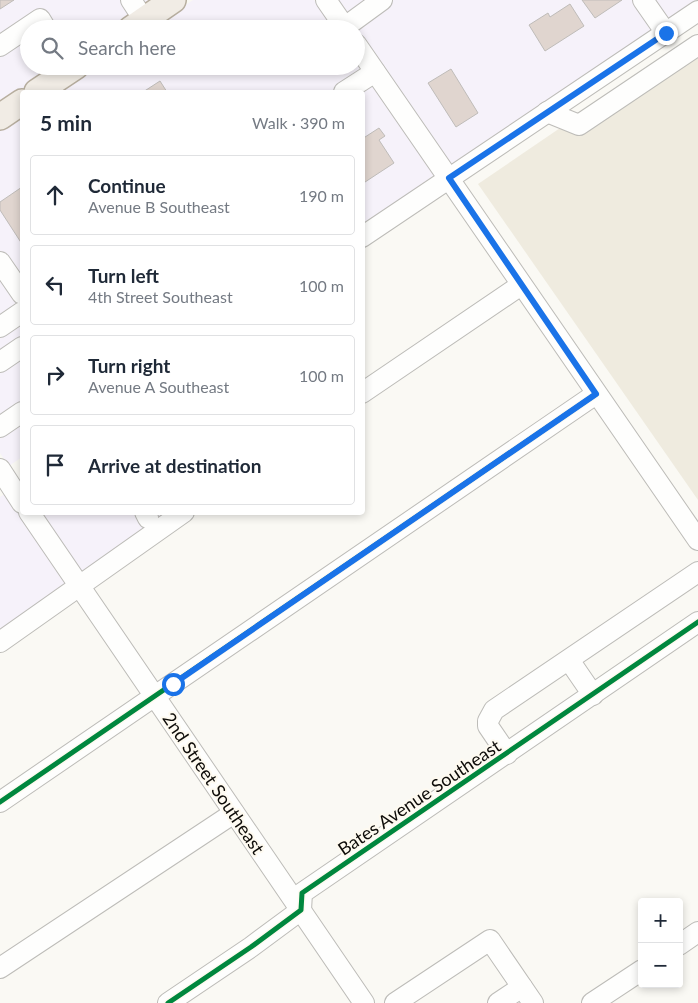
<!DOCTYPE html>
<meta charset="utf-8">
<style>
:root{--surface:#fff;--page:#f2f2f3;--text:#1f2937;--muted:#747a83;--line:#e0e1e3}
body{margin:0;font-family:Lato,sans-serif;background:var(--page);color:var(--text)}
.controls{position:absolute;right:15px;bottom:15px;display:grid;overflow:hidden;border-radius:5px;box-shadow:0 2px 8px #0003}
.controls button{width:45px;height:45px;display:grid;place-items:center;padding:0;border:0;border-bottom:1px solid var(--line);background:var(--surface);color:var(--text);font:25px sans-serif}
.stop{position:absolute;width:15px;height:15px;margin:-11px;border:4px solid #1a73e8;border-radius:50%;background:#fff}
.stop.end{background:#1a73e8;border-color:#fff;box-shadow:0 1px 5px #0008}
.list{margin:0;padding:0;list-style:none}
h2{display:flex;justify-content:space-between;align-items:center;height:65px;margin:0;padding:0 20px;font-size:21px}
h2 small{font-size:16px;font-weight:400;color:var(--muted)}
.list li{display:grid;grid-template-columns:32px 1fr auto;gap:15px;align-items:center;box-sizing:border-box;height:80px;margin:0 10px 10px;padding:0 10px;border:1px solid var(--line);border-radius:5px}
.list b{display:block;font-size:19px;white-space:nowrap}
.list p{margin:0;font-size:16px;white-space:nowrap;color:var(--muted)}
.list em{font-size:16px;font-style:normal;color:var(--muted)}
.icon{flex:none;width:28px;height:28px;fill:none;stroke:currentColor;stroke-width:2;stroke-linecap:round;stroke-linejoin:round}
.map{position:relative;flex:none;width:698px;height:1003px;overflow:hidden}
.search{position:absolute;background:var(--surface);box-shadow:0 2px 8px #0003;left:20px;top:20px;width:345px;height:55px;display:flex;align-items:center;gap:12px;box-sizing:border-box;padding:0 18px;border-radius:28px;color:var(--muted);font-size:19px}
.panel{position:absolute;background:var(--surface);box-shadow:0 2px 8px #0003;left:20px;top:90px;width:345px;height:425px;border-radius:5px}
.map>svg:first-child{display:block}
</style>
<div class="map">
<svg width="698" height="1003" viewBox="0 0 698 1003">
<rect width="100%" height="100%" fill="#faf9f4"/>
<g fill="#f6f2fa">
<path d="M0,0h156l-43,29h-84v37h28l-57,39z"/>
<path d="M193,0h121l20,29h-184z"/>
<path d="M336,0h360l-245,165z"/>
<path d="M356,61l79,114 -72,50 -1,-133h-306l39,-26h261z"/>
<path d="M22,115v342l-13,9 -9,-13v-323z"/>
<path d="M5,494l65,95 -70,47v-139z"/>
<path d="M40,513h144l-99,66z"/>
</g>
<path fill="#efebdf" d="M698,34v466l-220,-316z"/>
<g fill="#e0d5cf" stroke="#bfbcb9">
<path d="M0,0h14l-14,9z"/>
<path d="M582,0h40l-27,18z"/>
<path d="M570,4l14,22 -39,25 -16,-26 19,-12 2,4z"/>
<path d="M451,69l27,44 -22,14 -28,-44z"/>
<path d="M160,81l7,11h-24z"/>
<path d="M379,128l6,8 -6,4 15,23 -32,21v-45z"/>
<path d="M22,187v57l-22,-34v-8z"/>
</g>
<g fill="none" stroke-linecap="round" stroke-linejoin="round">
<g stroke="#bdbcb8" stroke-width="22">
<g id="minor">
<path d="M131,0l13,20"/>
<path d="M326,0l20,29"/>
<path d="M643,0l23,33"/>
<path d="M345,27l37,-27"/>
<path d="M356,44l342,496"/>
<path d="M0,46l40,-27 6,10"/>
<path d="M344,92l31,-20"/>
<path d="M547,112l32,13 119,-80"/>
<path d="M362,237l336,-226"/>
<path d="M0,262l22,32"/>
<path d="M0,327l22,-15"/>
<path d="M0,362l22,-15"/>
<path d="M362,393l159,-108"/>
<path d="M0,427l22,-15"/>
<path d="M0,469l22,34"/>
<path d="M29,512l335,491"/>
<path d="M145,512l3,6"/>
<path d="M0,642l184,-130"/>
<path d="M569,660l24,35"/>
<path d="M507,754l-19,-28v-5l6,-11 204,-138"/>
<path d="M0,802l596,-408"/>
<path d="M679,945l19,-13"/>
<path d="M0,968l234,-155"/>
<path d="M168,1003l83,-56 50,-37 1,-17 396,-271"/>
<path d="M395,1003l95,-63 43,63"/>
<path d="M498,1003l24,-16"/>
<path d="M592,1003l50,-33"/>
</g>
</g>
<g stroke="#b7ae9f" stroke-width="28">
<g id="major">
<path d="M131,29l42,-29"/>
<path d="M37,92l39,-26"/>
<path d="M0,117l22,-15"/>
</g>
</g>
<use href="#minor" stroke="#fefefd" stroke-width="20"/>
<use href="#major" stroke="#f1ece5" stroke-width="25"/>
<g stroke="#fefaf0" stroke-width="8">
<g id="cycleway">
<path d="M0,802l596,-408"/>
<path d="M168,1003l83,-56 50,-37 1,-17 396,-271"/>
</g>
</g>
<use href="#cycleway" stroke="#00873e" stroke-width="5"/>
</g>
<g fill="none" stroke-linecap="round" stroke-linejoin="round">
<path stroke="#1a73e8" stroke-width="6" d="M173,684l423,-290 -147,-216 217,-145"/>
</g>
<g text-anchor="middle" dominant-baseline="central" stroke-width="4" stroke-linejoin="round" paint-order="stroke">
<g font-size="18" fill="#0d0b08" stroke="#fefaf0">
<text transform="translate(214 783) rotate(56)">2nd Street Southeast</text>
<text transform="translate(419 797) rotate(-34)">Bates Avenue Southeast</text>
</g>
</g>
</svg>
<div class="controls">
<button>+</button>
<button>−</button>
</div>
<div class="stop" style="left:173px;top:684px"></div>
<div class="stop end" style="left:666px;top:33px"></div>
<div class="search"><svg class="icon" aria-label="search" viewBox="0 0 24 24"><circle cx="10" cy="10" r="6"/><path d="M15 15l6 6"/></svg>Search here</div>
<section class="panel">
<h2>5 min<small>Walk · 390 m</small></h2>
<ul class="list">
<li><svg class="icon" aria-label="ahead" viewBox="0 0 24 24"><path d="M12 20V5M6 11l6-6 6 6"/></svg><div><b>Continue</b><p>Avenue B Southeast</p></div><em>190 m</em></li>
<li><svg class="icon" aria-label="left" viewBox="0 0 24 24"><path d="M17 20v-9H6M10 6l-5 5 5 5"/></svg><div><b>Turn left</b><p>4th Street Southeast</p></div><em>100 m</em></li>
<li><svg class="icon" aria-label="right" viewBox="0 0 24 24"><path d="M7 20v-9h11M14 6l5 5-5 5"/></svg><div><b>Turn right</b><p>Avenue A Southeast</p></div><em>100 m</em></li>
<li><svg class="icon" aria-label="arrive" viewBox="0 0 24 24"><path d="M6 21V4h12l-3 4 3 4H6"/></svg><div><b>Arrive at destination</b></div></li>
</ul>
</section>
</div>
